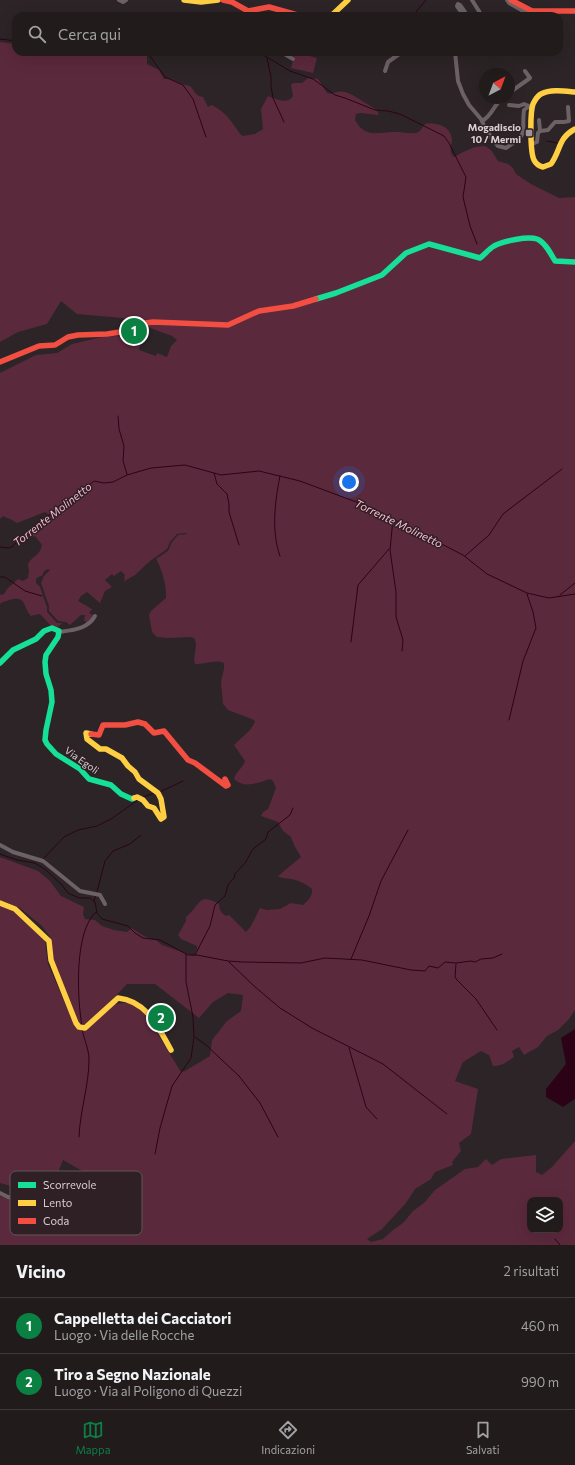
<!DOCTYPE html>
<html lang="it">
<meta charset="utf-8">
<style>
:root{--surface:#211b1c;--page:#292425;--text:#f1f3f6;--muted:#a2a1a3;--line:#3e393b;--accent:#0b8043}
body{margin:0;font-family:Commissioner,sans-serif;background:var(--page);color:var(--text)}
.controls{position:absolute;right:12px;bottom:12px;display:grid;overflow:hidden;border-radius:8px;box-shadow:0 4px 16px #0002}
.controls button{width:36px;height:36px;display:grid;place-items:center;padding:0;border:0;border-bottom:1px solid var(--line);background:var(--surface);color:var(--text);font:20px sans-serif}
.compass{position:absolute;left:479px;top:68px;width:36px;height:36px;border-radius:50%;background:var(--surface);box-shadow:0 4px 16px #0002;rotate:41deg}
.you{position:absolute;left:349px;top:482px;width:14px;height:14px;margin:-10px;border:3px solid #fff;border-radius:50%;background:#1a73e8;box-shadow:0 0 0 6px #1a73e833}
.badge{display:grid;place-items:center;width:26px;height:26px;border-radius:50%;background:var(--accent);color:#fff;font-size:13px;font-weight:700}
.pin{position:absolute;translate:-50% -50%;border:2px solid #fff;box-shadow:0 1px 4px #0006}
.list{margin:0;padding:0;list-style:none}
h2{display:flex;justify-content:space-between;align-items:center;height:52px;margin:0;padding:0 16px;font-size:17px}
h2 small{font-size:13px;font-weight:400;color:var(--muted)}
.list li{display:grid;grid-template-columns:26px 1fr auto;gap:12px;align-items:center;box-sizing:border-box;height:56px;padding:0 16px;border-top:1px solid var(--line)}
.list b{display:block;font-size:15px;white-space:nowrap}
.list p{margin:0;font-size:13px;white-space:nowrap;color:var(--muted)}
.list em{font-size:13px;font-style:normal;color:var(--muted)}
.icon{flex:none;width:22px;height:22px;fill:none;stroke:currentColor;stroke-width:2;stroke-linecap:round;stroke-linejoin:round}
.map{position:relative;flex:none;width:575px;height:1245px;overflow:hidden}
.search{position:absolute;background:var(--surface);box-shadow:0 4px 16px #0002;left:12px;right:12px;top:12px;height:44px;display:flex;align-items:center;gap:10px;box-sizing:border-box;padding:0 14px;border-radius:12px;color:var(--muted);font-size:15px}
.sheet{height:164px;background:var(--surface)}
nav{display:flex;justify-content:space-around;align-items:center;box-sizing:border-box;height:56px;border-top:1px solid var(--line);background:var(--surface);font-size:11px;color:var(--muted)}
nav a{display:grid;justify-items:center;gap:2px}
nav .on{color:var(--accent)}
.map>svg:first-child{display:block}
</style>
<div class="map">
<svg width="575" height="1245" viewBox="0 0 575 1245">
<rect width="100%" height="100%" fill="#2c2426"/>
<g fill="#5b293c" fill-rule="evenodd">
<path d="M0,42l16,2v8h63l12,2 22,-2h34v12l12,6 5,9h7l11,5 8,2c5,5 4,9 13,11l5,10 4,-2c16,9 19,16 29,30l2,1 12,-2 8,-5 -2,-20 7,-13c8,3 19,9 25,0l-2,-11 2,-2h9l6,-5 10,1 9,14 5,1c11,-7 22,2 32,8 6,4 12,6 15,12l-2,1 -16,-2 -5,1 -1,6c11,20 25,11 42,12 6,0 13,2 19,1 4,-1 6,-5 9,-9 11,-2 27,2 27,17 -1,6 -3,9 1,15l2,1 6,-4 14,-6 10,-1 6,4 7,11 10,3 5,4 3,6 15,10 28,14 16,-1v813l-6,9 -11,11 -11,6 -9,11 -14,8 -5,-8 -7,4 2,6c-7,5 -12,9 -21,9l-4,-11 -8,-4 -18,11 -8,19 23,8 -7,45 -12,9 2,8 -9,11 1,3 -18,7 -4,7 -16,10 -9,14 -24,26 -15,10 4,3 12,-3 10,-9 10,-7 10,-12 11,-8 11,-13 30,-21 13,-2 8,-8 6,6 9,-6 35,-4v17l6,3 10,-8 23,-26v104h-575v-49l21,6 11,12 27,-3 8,-6 22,-2 10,-8 6,-11 -42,-24 -6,15 -29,13 -13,-1 -15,-4v-278c17,6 31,19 43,33l2,3 3,23 26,60 11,6 29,-26 20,-2 12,13 35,57 4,-1 25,-15 2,-16 15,-19 14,-10 2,-16 -15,-2 -15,9 -14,16 -44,-34h-28l-38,40 -4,2 -6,-2 -26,-63 -3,-24 -8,-11 -22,-18 -20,-8v-43l38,14 12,10 11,15 23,11 -1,7 2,5 10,1 7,6 12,4 13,2 5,-4c7,5 15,11 24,12l6,5 32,11 3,-7v-3l-16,-7 -3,-4 8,-14v-4c15,-12 11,-25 33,-13 0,5 2,9 7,12l3,-1 17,17 5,-6 9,-18 7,2 13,-1 11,-6 12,2c5,-4 10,-9 9,-16 -5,-5 -15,-9 -21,-10 -6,-1 -8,0 -13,-3l23,-19 -7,-12 -3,-8 -8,-6 -5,-9 -17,-6 2,-4 5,-3 8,-21 -3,-7 -3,-2c-13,4 -25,10 -36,0 2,-8 9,-11 11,-18l-11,-16 16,-15 5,-8 -1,-2 -26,-10 -5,-6 -2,-22 3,-13v-6c-10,-4 -19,2 -29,1 -3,-9 4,-17 -1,-26l-3,-1 -22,1 -12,-1 -5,-5 -3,-17 2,-4 15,-13c1,-11 -4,-29 -10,-39l12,-8 4,-9 6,-7 9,-1 -1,-1 -9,1 -7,8 -3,7 -17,12 -15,14 -12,7 2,-3 -1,-2 1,-2 -4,-4 -7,5 -2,-2 -7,6 7,7 -7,4 -5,12 -13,-11 -6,4 -3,5 14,8 -3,4 4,2 -2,4 -5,6v-4h-2l1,-6h-4l-11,10 -4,-3 -8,-1 -9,-10v-5l-8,-23 3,-7 6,-6 -2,-1 -4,2 -2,5h-2l-4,3v4l4,4 7,20v5l10,11h5l-4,4 -7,-1 -10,-11 -2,-1 -8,2c-9,-10 -4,-21 -22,-16 -4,2 -6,1 -9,4v-9l4,-1 3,-5 11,-10 5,2 5,-3 1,-7 -1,-7c6,-10 11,-7 14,-19l-7,-9 -2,1 -2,-2 2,-2 -3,-3 21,-14 -6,-4 -28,11 -5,-3 -9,-4 -3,3v-146l36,-18 21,-2 15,-9 30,-7 15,-1 24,4 -2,10 17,6 1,-3 10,4 4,-11 6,-6 -5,-4 -49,-18 -46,-4 -16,-13 -14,23 -29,8 -18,10zM530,1200h30v30h-30z"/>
<path d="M295,52l22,6 -4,15 -22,-5z"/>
</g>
<path fill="#2c0316" d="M575,1029v70l-12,8 -17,-10v-8l20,-25 -5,-26z"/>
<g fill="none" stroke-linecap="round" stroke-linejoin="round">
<g stroke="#2c0316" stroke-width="1">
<path d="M412,13l8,3"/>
<path d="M415,13l11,-13"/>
<path d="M0,39l16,2"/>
<path d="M147,52l18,25 18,8 10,14 13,38"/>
<path d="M250,52l15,4 25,15 23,8 22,16 10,3 30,12 13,1 12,3 44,22 5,7 17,34 -3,20 7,29 7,18"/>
<path d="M267,58l4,19v9l2,12 11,24"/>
<path d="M547,141l10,2"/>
<path d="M118,416l1,13 5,17 -1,15 4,13"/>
<path d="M214,473l3,11 10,10 2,10v8l10,33"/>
<path d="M280,476c-5,25 -9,55 0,80"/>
<path d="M393,519l-3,31 6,42v25l7,23 -1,11"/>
<path d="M0,547l9,1 4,-2 12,-13 21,-15 9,-9 23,-15 16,-13 10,2 9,-1 14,-7 24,-7 34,-3 36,10 38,-4 41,10 75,28 12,7 76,39 24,19 40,19 22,5 26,-4"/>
<path d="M465,556l24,-21 14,-21 59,-45"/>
<path d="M0,577h5l20,14 17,5"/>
<path d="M560,595l15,-12"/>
<path d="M351,642l7,-57 31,-36"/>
<path d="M509,720l14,-59 13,-33 -3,-16 -6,-18"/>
<path d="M160,792l23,-11"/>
<path d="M143,797l12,-4"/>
<path d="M0,854l17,6 18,3 11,7 15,14 7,9 11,5h11l5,4 2,11 5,6 26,7 7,7 8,5 17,2 28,15h9l31,6 14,1 59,1 24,-5 37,2 49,10 14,1 4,-5 9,2 7,-6 11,1 15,-2 4,1 6,-3 12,-1 9,-4"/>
<path d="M43,859l21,-22 14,-7 19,-4 14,-7 27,-19"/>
<path d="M97,892l8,-31 8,-10 17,-7 11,-9"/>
<path d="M94,901l2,-6"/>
<path d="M195,955l15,-29 5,-21 10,-9 3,-11 6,-7 1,-4 10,-11 8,-14 13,-10 2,-7 22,-17 3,-7"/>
<path d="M351,959l18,-43 12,-35 27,-51"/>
<path d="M229,962l25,24 26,22 32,20 71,36 64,50"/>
<path d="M456,964l-1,13 2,3 19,19 21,31"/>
<path d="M82,1026c-5,-28 -8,-95 14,-114"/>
<path d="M195,1037l11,8 33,31 21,27 18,34"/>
<path d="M349,1048l17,59 11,12"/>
<path d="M79,1137c1,-27 10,-51 10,-78 0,-9 -5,-20 -7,-30"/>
<path d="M155,1154l5,-26 12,-42 19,-28 3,-21 -1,-20 -7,-35v-28"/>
<path d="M555,1239l5,6"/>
</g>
<g stroke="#6c6165" stroke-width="4">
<path d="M119,0l4,2 3,-2"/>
<path d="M472,0l10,16"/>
<path d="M507,0l2,3 23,13"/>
<path d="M246,16v-5"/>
<path d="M464,16l-7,-10 1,-2 2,1 5,7"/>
<path d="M281,52l12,7"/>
<path d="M455,52l3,29 5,13 6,11 12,14 5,11 12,16 8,2c24,-16 15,-13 18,-38l4,-3 4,1"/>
<path d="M385,71l3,-9 14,-10"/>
<path d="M509,93l21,-15 -5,-7"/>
<path d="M509,105l10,1 5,-2 5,2"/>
<path d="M539,120l1,11"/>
<path d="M482,121c11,-6 11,-16 21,-23"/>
<path d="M532,144l5,-2 1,-9 2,-2 8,-1 7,-8h9l5,-1 -1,-14"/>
<path d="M59,632c14,-2 29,-3 36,-16"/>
<path d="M0,845l13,7 30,9 37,30 20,4 5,9"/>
<path d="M0,1193l8,4 19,4 9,8"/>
</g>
<g stroke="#16e098" stroke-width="5.5">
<path d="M316,299l20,-6 46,-18 24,-22 23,-9 51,14c5,-4 9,-9 14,-12 9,-5 34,-10 43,-7 8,3 14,15 18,22l20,1"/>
<path d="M0,663l13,-13 23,-11 8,-8 8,-3 7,3 -1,6 -12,18 -1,7 1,12 5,16 1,12 -6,28 -1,10 2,4 9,10 24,15 9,10 22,6 10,9 11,5 2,-1"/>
</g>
<g stroke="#ffcf43" stroke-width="5.5">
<path d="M184,0l17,2 17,-2"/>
<path d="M331,16l17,-16"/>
<path d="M575,92c-11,-1 -24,-3 -34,2 -4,2 -6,6 -8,10 -3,8 -3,48 1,56 2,4 5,6 9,7l8,-3c10,-14 7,-26 24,-35"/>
<path d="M91,734l-5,-1 1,6 13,10h6l16,9 6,8 7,6 4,7 19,14 3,6 3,18 -3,2 -7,-11 -6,-2 -5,-6 -6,-3 -3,1"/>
<path d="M0,903l15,6 34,32 2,19 25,63 3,4 6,1 33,-30c29,3 40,29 53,52"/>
</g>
<g stroke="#f24e42" stroke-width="5.5">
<path d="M223,0l9,2 16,9 21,-4 32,9"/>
<path d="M511,0l21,11h43"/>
<path d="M0,362l39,-16 16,-1 13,-8 10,-2 29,-1 20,-3 12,-7 14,-2 75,3 31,-14 34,-5 23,-7"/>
<path d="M91,734l8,1 4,-10h22l13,-3 7,2 9,9 10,-2 24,29 7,3 31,23 2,-1 -3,-6"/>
</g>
</g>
<rect fill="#9c9295" stroke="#2f2025" stroke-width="1.5" x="525" y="129" width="8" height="8" rx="2"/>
<g text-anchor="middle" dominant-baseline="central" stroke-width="3" stroke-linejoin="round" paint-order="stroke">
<g font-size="10" font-weight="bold" fill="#d8ced1" stroke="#2f2025" text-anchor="end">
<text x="521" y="127">Mogadiscio<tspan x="521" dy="12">10 / Mermi</tspan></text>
</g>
<g font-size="10" fill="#d8ced1" stroke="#2f2025">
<text transform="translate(82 760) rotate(35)">Via Egoli</text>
</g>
<g font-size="11" font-style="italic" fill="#fdbdd2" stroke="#2f2025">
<text transform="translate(52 514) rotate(-38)">Torrente Molinetto</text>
<text transform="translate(399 523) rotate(26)">Torrente Molinetto</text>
</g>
</g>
<rect x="10" y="1171" width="132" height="64" rx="6" fill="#2f2025" stroke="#625459" stroke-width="1"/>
<rect x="18" y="1182" width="18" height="6" fill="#16e098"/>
<rect x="18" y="1200" width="18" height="6" fill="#ffcf43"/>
<rect x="18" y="1218" width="18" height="6" fill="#f24e42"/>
<g font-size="11" fill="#d8ced1">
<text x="43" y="1189">Scorrevole</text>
<text x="43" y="1207">Lento</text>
<text x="43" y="1225">Coda</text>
</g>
</svg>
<div class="controls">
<button><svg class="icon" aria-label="layers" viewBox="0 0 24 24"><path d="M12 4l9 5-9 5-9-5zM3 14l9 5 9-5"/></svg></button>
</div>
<svg class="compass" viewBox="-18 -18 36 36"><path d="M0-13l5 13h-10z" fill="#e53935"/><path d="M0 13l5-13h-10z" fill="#a2a1a3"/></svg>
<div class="you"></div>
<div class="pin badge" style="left:134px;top:331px">1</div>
<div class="pin badge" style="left:161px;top:1018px">2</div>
<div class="search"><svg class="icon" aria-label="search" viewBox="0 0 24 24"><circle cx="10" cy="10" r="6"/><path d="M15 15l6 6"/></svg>Cerca qui</div>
</div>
<section class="sheet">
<h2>Vicino<small>2 risultati</small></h2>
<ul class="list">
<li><span class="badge">1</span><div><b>Cappelletta dei Cacciatori</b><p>Luogo · Via delle Rocche</p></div><em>460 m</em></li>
<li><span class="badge">2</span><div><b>Tiro a Segno Nazionale</b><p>Luogo · Via al Poligono di Quezzi</p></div><em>990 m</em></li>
</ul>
</section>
<nav>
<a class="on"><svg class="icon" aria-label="map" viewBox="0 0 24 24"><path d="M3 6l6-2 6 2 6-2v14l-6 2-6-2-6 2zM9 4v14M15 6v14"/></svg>Mappa</a>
<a><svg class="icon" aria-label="directions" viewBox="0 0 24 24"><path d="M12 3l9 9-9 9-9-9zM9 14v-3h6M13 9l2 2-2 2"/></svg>Indicazioni</a>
<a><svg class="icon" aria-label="saved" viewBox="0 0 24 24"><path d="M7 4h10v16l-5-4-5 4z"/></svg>Salvati</a>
</nav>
